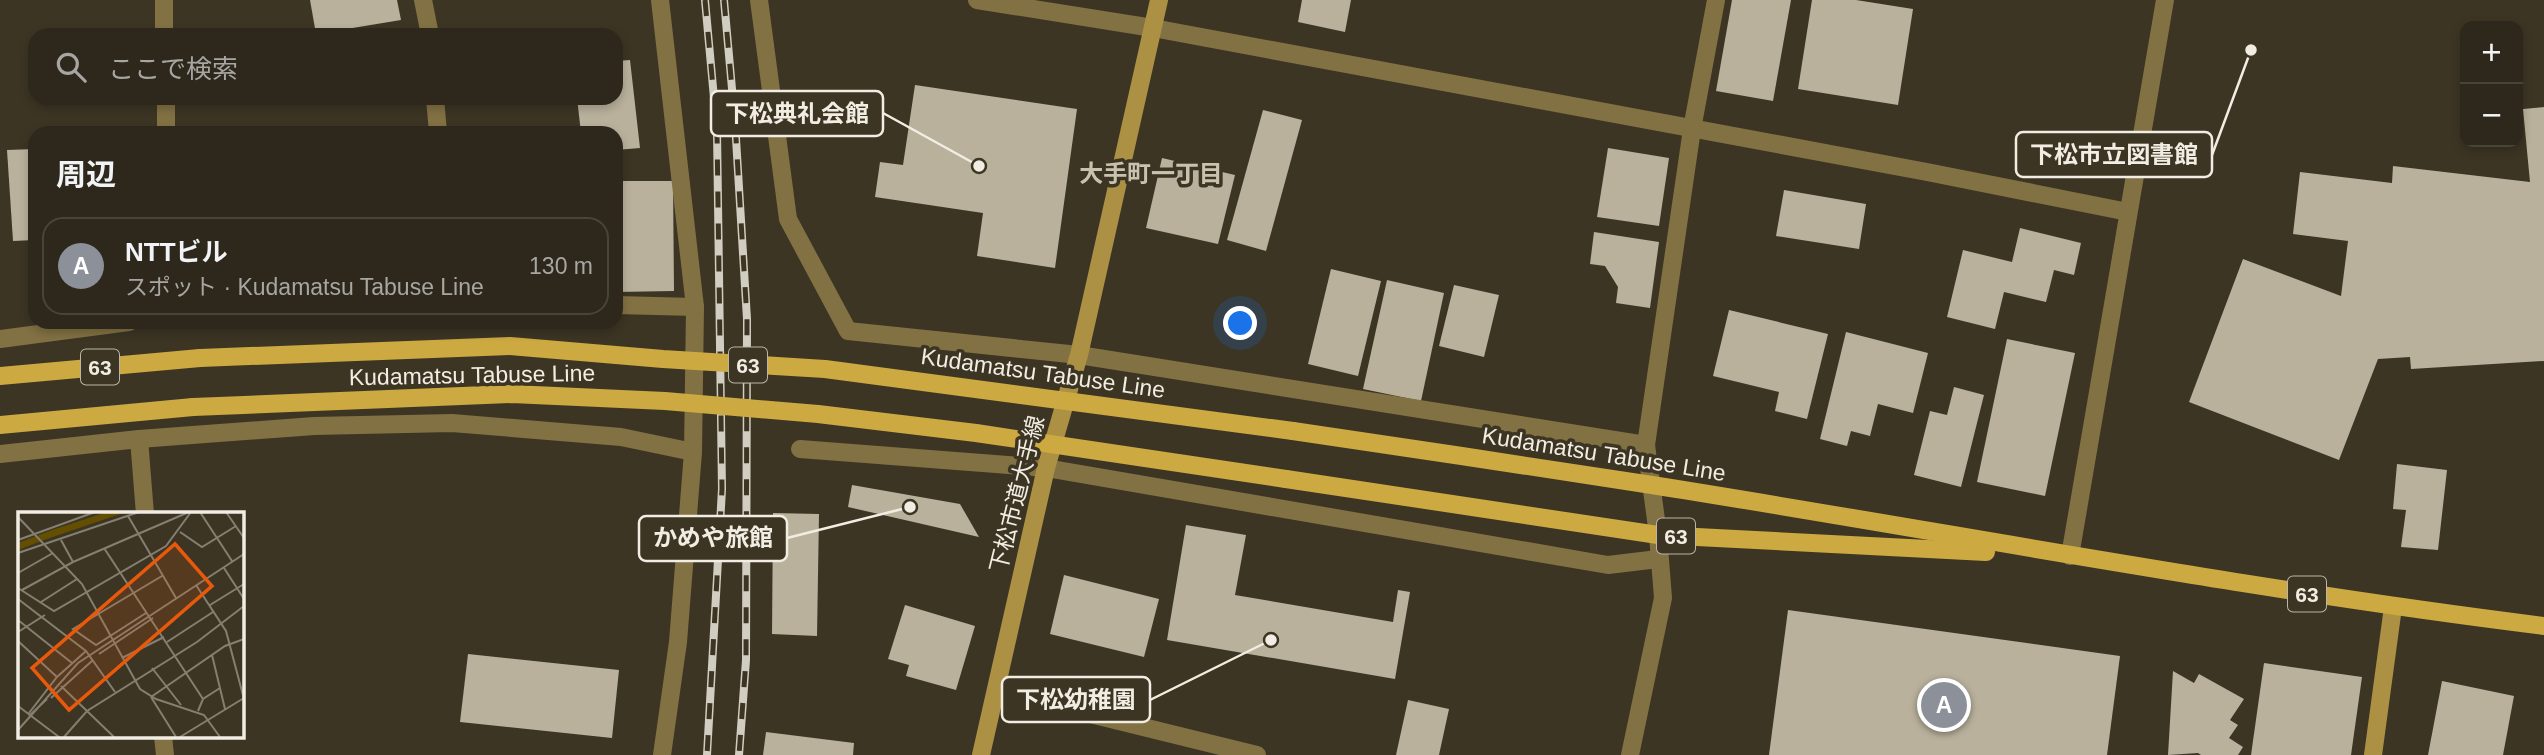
<!DOCTYPE html>
<html lang="ja">
<meta charset="utf-8">
<style>
:root{--surface:#2d281b;--page:#393428;--text:#f1f3f6;--muted:#a7a6a3;--line:#48443a;--accent:#8c9099}
body{margin:0;font-family:Helvetica,"Noto Sans JP",sans-serif;background:var(--page);color:var(--text)}
.controls{position:absolute;right:21px;top:21px;display:grid;overflow:hidden;border-radius:14px;box-shadow:0 4px 10px #0003}
.controls button{width:63px;height:63px;display:grid;place-items:center;padding:0;border:0;border-bottom:2px solid var(--line);background:var(--surface);color:var(--text);font:35px sans-serif}
.you{position:absolute;left:1241px;top:324px;width:24px;height:24px;margin:-18px;border:5px solid #fff;border-radius:50%;background:#1a73e8;box-shadow:0 0 0 10px #1a73e833}
.badge{display:grid;place-items:center;width:46px;height:46px;border-radius:50%;background:var(--accent);color:#fff;font-size:23px;font-weight:700}
.pin{position:absolute;translate:-50% -50%;border:4px solid #fff;box-shadow:0 2px 7px #0006}
.list{margin:0;padding:0;list-style:none}
h2{display:flex;justify-content:space-between;align-items:center;height:91px;margin:0;padding:0 28px;font-size:30px}
h2 small{font-size:23px;font-weight:400;color:var(--muted)}
.list li{display:grid;grid-template-columns:46px 1fr auto;gap:21px;align-items:center;box-sizing:border-box;height:98px;margin:0 14px 14px;padding:0 14px;border:2px solid var(--line);border-radius:21px}
.list b{display:block;font-size:26px;white-space:nowrap}
.list p{margin:0;font-size:23px;white-space:nowrap;color:var(--muted)}
.list em{font-size:23px;font-style:normal;color:var(--muted)}
.icon{flex:none;width:38px;height:38px;fill:none;stroke:currentColor;stroke-width:2;stroke-linecap:round;stroke-linejoin:round}
.map{position:relative;flex:none;width:2544px;height:755px;overflow:hidden}
.search{position:absolute;background:var(--surface);box-shadow:0 4px 10px #0003;left:28px;top:28px;width:595px;height:77px;display:flex;align-items:center;gap:18px;box-sizing:border-box;padding:0 24px;border-radius:21px;color:var(--muted);font-size:26px}
.panel{position:absolute;background:var(--surface);box-shadow:0 4px 10px #0003;left:28px;top:126px;width:595px;height:203px;border-radius:21px}
.map>svg:first-child{display:block}
</style>
<div class="map">
<svg width="2544" height="755" viewBox="0 0 2544 755">
<rect width="100%" height="100%" fill="#3c3524"/>
<g fill="#b9b19c">
<path d="M310,0h87l4,20 -85,14z"/>
<path d="M1302,0h49l-6,32 -47,-10z"/>
<path d="M1732,0h59l-18,101 -57,-10z"/>
<path d="M1812,0h44l57,9 -15,96 -100,-16z"/>
<path d="M630,60l10,88 -24,2v-17h-35l-4,-35h39v-37z"/>
<path d="M915,85l162,24 -22,159 -78,-12 6,-43 -108,-16 5,-35 23,3z"/>
<path d="M2544,107v254l-133,8 -1,-12 -32,2 -39,101 -150,-58 54,-143 98,37 7,-55 -55,-7 7,-62 92,11 1,-17 137,16 -7,-73z"/>
<path d="M1263,110l39,10 -36,131 -39,-11z"/>
<path d="M1608,148l61,10 -10,68 -62,-9z"/>
<path d="M35,149v91l-22,1 -6,-91z"/>
<path d="M1162,158l73,17 -17,69 -72,-16z"/>
<path d="M616,181h57l1,110 -58,1z"/>
<path d="M1784,190l82,14 -7,45 -83,-13z"/>
<path d="M2020,228l61,15 -7,32 -20,-5 -8,32 -42,-10 -9,37 -48,-12 16,-67 49,12z"/>
<path d="M1594,232l65,10 -9,66 -34,-5 2,-16 -13,-21 -15,-2z"/>
<path d="M1331,269l50,12 -23,95 -50,-12z"/>
<path d="M1387,280l57,13 -23,108 -58,-12z"/>
<path d="M1454,285l45,10 -15,62 -45,-11z"/>
<path d="M1729,310l99,24 -21,85 -32,-8 4,-19 -66,-16z"/>
<path d="M1846,332l82,21 -15,60 -35,-9 -8,32 -19,-5 -4,15 -27,-7z"/>
<path d="M2007,339l68,14 -30,143 -68,-14z"/>
<path d="M1954,387l30,8 -23,92 -47,-12 16,-64 17,4z"/>
<path d="M2397,464l50,6 -9,80 -37,-3 5,-37 -13,-1z"/>
<path d="M852,485l108,19 19,33 -131,-30z"/>
<path d="M773,513l46,1 -2,122 -45,-2z"/>
<path d="M1186,525l60,10 -11,60 158,27 5,-32 12,2 -15,87 -228,-39z"/>
<path d="M1064,575l95,24 -15,58 -94,-23z"/>
<path d="M905,605l70,21 -19,64 -50,-14 3,-11 -21,-6z"/>
<path d="M1788,610l332,46 -13,99h-338z"/>
<path d="M468,654l151,16 -7,68 -152,-16z"/>
<path d="M2264,663l98,14 -11,78h-100z"/>
<path d="M2173,671l21,12 5,-9 45,25 -14,21 8,5 -9,13 14,9 -5,8h-37l-3,-2 -30,2z"/>
<path d="M2442,681l72,15 -11,59h-75z"/>
<path d="M1408,700l41,9 -10,46h-43z"/>
<path d="M766,732l88,11 -1,12h-90z"/>
</g>
<g fill="none" stroke-linecap="round" stroke-linejoin="round">
<g stroke="#827143" stroke-width="18">
<path d="M164,0v35"/>
<path d="M423,0l7,35"/>
<path d="M660,0l35,307 -2,145 -15,190 -16,113"/>
<path d="M759,0l29,219 60,112 231,24 567,90"/>
<path d="M977,0l176,28 774,144 201,40"/>
<path d="M166,98v35"/>
<path d="M435,98l3,35"/>
<path d="M616,305l79,2"/>
<path d="M0,339l129,-17"/>
<path d="M139,439l6,75"/>
<path d="M800,449l246,19 562,97 50,-6"/>
<path d="M0,454l139,-15 175,-13 138,-3 169,14 72,15"/>
<path d="M2070,556l95,-556"/>
<path d="M997,691l260,64"/>
<path d="M163,736l2,19"/>
<path d="M1630,755l33,-157 -5,-63 -12,-90 46,-316 24,-129"/>
</g>
<g stroke="#ac9144" stroke-width="18">
<path d="M981,755l65,-287 33,-113 80,-355"/>
<path d="M2373,755l20,-148"/>
</g>
<g stroke="#cda942" stroke-width="18">
<path d="M0,376l200,-18"/>
<path d="M0,425l193,-18"/>
<path d="M1293,431c120,18 239,35 359,54 297,47 593,104 892,141"/>
<path d="M1286,479l372,56 328,17"/>
</g>
<g stroke="#d2cdc1" stroke-width="8">
<g id="rail">
<path d="M705,0l12,131 5,358 -15,266"/>
<path d="M724,0l11,122 12,197 -1,341 -7,95"/>
</g>
</g>
<use href="#rail" stroke="#3c3524" stroke-width="5" stroke-dasharray="16" stroke-linecap="butt"/>
<g stroke="#cda942" stroke-width="18">
<path d="M200,358l310,-12 153,13 162,10 468,62"/>
<path d="M193,407l319,-13 153,7 153,13 158,19 310,46"/>
</g>
</g>
<g text-anchor="middle" dominant-baseline="central" stroke-width="7" stroke-linejoin="round" paint-order="stroke">
<g fill="#3c3524" stroke="#bbb6a9" stroke-width="2">
<rect x="729" y="347.5" width="38" height="35" rx="5"/>
<rect x="81" y="349.5" width="38" height="35" rx="5"/>
<rect x="1657" y="518.5" width="38" height="35" rx="5"/>
<rect x="2288" y="576.5" width="38" height="35" rx="5"/>
</g>
<g font-size="21" font-weight="bold" fill="#f1ede2">
<text x="748" y="365">63</text>
<text x="100" y="367">63</text>
<text x="1676" y="536">63</text>
<text x="2307" y="594">63</text>
</g>
<g font-size="23" fill="#f1ede2" stroke="#3c3524">
<text transform="translate(1043 373) rotate(8)">Kudamatsu Tabuse Line</text>
<text transform="translate(472 375) rotate(-1)">Kudamatsu Tabuse Line</text>
<text transform="translate(1604 454) rotate(9)">Kudamatsu Tabuse Line</text>
<text transform="translate(1017 494) rotate(-76)">下松市道大手線</text>
</g>
<g font-size="24" font-weight="bold" fill="#cac2ad" stroke="#3c3524">
<text x="1151" y="173">大手町一丁目</text>
</g>
</g>
<g transform="translate(18 512)">
<rect width="226" height="226" fill="#3c3524"/>
<path d="M108,0l-79,27 -29,11v-7l34,-13 52,-17z" fill="#644e00"/>
<path fill="none" stroke="#847f70" stroke-width="2" d="M182,0l32,49M208,0l18,26M110,4l48,82M0,5l64,67 58,105 16,10 48,16 16,22M162,20l22,15 34,-21M0,28l77,-28M43,28l12,22M86,36l99,151M0,41l121,-41M206,56l20,31M0,61l35,-20M178,73l30,46 18,68M0,76l36,23 112,-65 25,-34M4,78l51,-28 116,-50M0,87l68,52 29,41M23,90l36,-23M192,93l34,-21M128,101l-50,32 -23,-16 89,-53M0,108l54,43M0,120l27,-17M0,129l39,36M149,130l46,-30M81,142l54,-36M194,143l13,54M104,146l42,-21M134,156l29,37M43,174l53,51M133,185l74,-51 19,-7M133,185l25,40M33,186l42,-38M0,194l41,31M180,199l5,-12 17,-11M11,201l28,-36 29,-26M11,204l18,-17M0,218l60,-67 166,-109M46,225l23,-26 110,-69 47,-36M162,225l64,-39"/>
<path fill="#e8590c" fill-opacity="0.15" stroke="#e8590c" stroke-width="3.5" d="M157,32l37,42 -143,124 -37,-42z"/>
<rect width="226" height="226" fill="none" stroke="#f1ede2" stroke-width="3.5"/>
</g>
<path fill="none" stroke="#f1ede2" stroke-width="2.5" d="M979 166L883 113M2251 50L2212 155M910 507L787 538M1271 640L1150 700"/>
<g fill="#f1ede2" stroke="#3c3524" stroke-width="2.5">
<circle cx="979" cy="166" r="7"/>
<circle cx="2251" cy="50" r="7"/>
<circle cx="910" cy="507" r="7"/>
<circle cx="1271" cy="640" r="7"/>
</g>
<g fill="#3c3524" stroke="#f1ede2" stroke-width="2.5">
<rect x="711" y="91" width="172" height="45" rx="7"/>
<rect x="2016" y="132" width="196" height="45" rx="7"/>
<rect x="639" y="516" width="148" height="45" rx="7"/>
<rect x="1002" y="677" width="148" height="45" rx="7"/>
</g>
<g font-size="24" text-anchor="middle" font-weight="bold" fill="#f1ede2">
<text x="797" y="122">下松典礼会館</text>
<text x="2114" y="163">下松市立図書館</text>
<text x="713" y="546">かめや旅館</text>
<text x="1076" y="708">下松幼稚園</text>
</g>
</svg>
<div class="controls">
<button>+</button>
<button>−</button>
</div>
<div class="you"></div>
<div class="pin badge" style="left:1944px;top:705px">A</div>
<div class="search"><svg class="icon" aria-label="search" viewBox="0 0 24 24"><circle cx="10" cy="10" r="6"/><path d="M15 15l6 6"/></svg>ここで検索</div>
<section class="panel">
<h2>周辺<small></small></h2>
<ul class="list">
<li><span class="badge">A</span><div><b>NTTビル</b><p>スポット · Kudamatsu Tabuse Line</p></div><em>130 m</em></li>
</ul>
</section>
</div>
